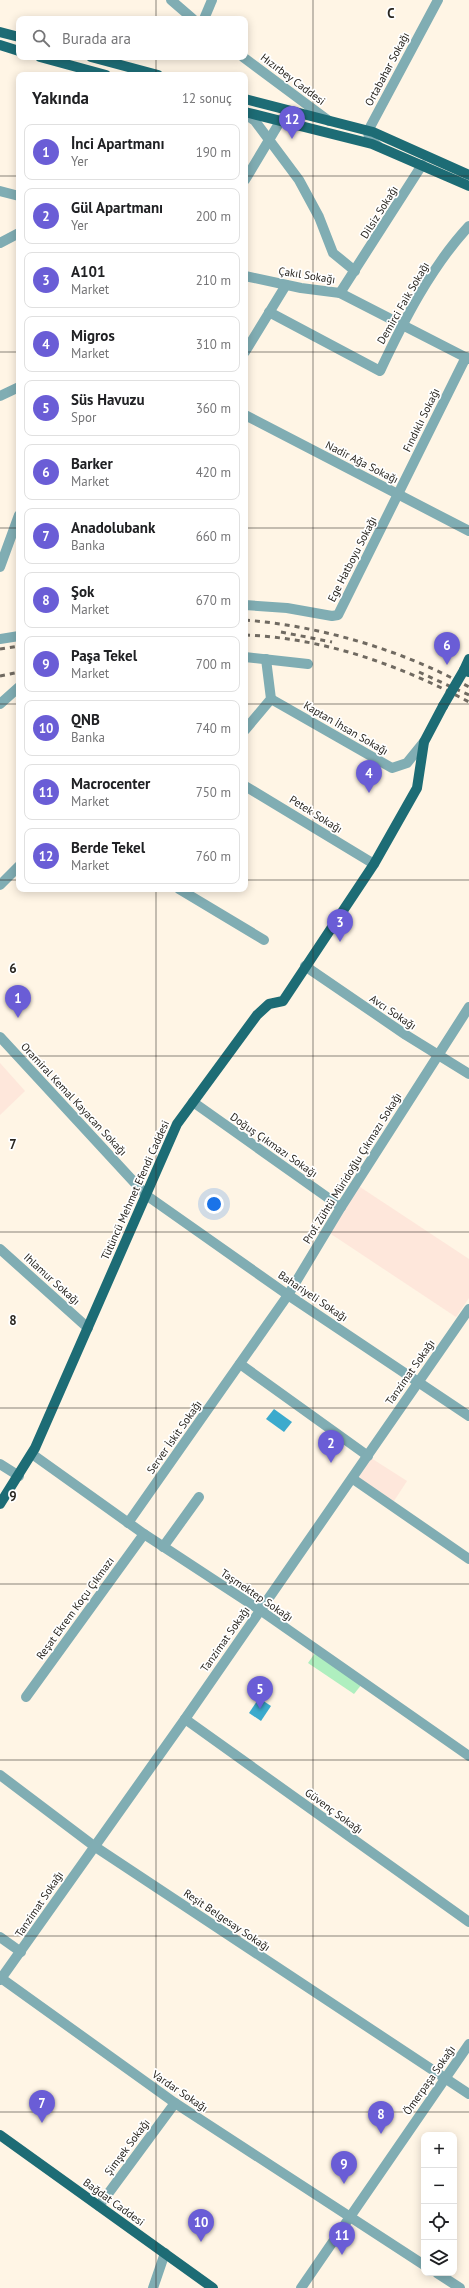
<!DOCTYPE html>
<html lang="tr">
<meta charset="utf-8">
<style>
:root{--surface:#fff;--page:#f2f2f2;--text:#202124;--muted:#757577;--line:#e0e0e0;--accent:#6a5dd6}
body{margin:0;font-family:"PT Sans",sans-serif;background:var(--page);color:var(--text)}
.controls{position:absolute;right:12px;bottom:12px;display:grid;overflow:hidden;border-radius:8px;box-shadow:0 2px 10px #0003}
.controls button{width:36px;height:36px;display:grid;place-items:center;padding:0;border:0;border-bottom:1px solid var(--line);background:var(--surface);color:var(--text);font:20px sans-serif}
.you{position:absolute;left:214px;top:1204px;width:14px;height:14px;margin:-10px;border:3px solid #fff;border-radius:50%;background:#1a73e8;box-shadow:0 0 0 6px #1a73e833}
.badge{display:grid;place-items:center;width:26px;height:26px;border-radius:50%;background:var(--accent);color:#fff;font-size:13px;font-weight:700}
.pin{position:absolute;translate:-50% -33px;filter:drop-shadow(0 1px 2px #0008)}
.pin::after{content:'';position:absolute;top:21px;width:14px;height:12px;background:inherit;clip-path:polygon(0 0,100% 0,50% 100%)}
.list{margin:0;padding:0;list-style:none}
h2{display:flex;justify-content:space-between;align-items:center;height:52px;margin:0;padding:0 16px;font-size:17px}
h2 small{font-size:13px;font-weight:400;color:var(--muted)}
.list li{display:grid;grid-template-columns:26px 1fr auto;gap:12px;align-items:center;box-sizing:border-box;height:56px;margin:0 8px 8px;padding:0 8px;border:1px solid var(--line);border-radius:8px}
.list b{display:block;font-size:15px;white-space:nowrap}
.list p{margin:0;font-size:13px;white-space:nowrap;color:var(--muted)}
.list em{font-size:13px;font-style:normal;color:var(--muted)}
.icon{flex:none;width:22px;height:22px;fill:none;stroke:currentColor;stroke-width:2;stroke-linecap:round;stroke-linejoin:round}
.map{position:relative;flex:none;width:469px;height:2288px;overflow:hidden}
.search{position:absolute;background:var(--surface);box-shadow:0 2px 10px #0003;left:16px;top:16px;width:232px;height:44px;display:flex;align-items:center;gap:10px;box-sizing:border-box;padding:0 14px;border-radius:8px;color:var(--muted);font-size:15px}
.panel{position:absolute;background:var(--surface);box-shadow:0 2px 10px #0003;left:16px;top:72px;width:232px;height:820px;border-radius:8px}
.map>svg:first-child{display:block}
</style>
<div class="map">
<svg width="469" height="2288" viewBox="0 0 469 2288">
<rect width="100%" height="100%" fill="#fff5e5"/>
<g fill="#fee7db">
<path d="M0,1063l25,28 -25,24z"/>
<path d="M357,1185l112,74v39l-13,19 -128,-85z"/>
<path d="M371,1458l36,23 -15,23 -36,-25z"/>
</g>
<path fill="#afefbf" d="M315,1653l47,31 -8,10 -46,-31z"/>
<g fill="#3caacd">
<path d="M274,1409l18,13 -8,10 -18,-13z"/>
<path d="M259,1698l12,8 -10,15 -12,-8z"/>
</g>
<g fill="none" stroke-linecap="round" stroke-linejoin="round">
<g stroke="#80adb3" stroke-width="10">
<path d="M171,0l22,19"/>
<path d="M204,19l8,-19"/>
<path d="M243,57l86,64"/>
<path d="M245,114l10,7 44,59 20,37 14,36 22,18"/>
<path d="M378,146l-9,-7 -1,-8 70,-131"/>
<path d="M245,180l36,-60"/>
<path d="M0,191l19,5"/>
<path d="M0,243l19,-10"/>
<path d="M245,276l56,12 39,5 129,66"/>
<path d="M340,293l82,-128"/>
<path d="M269,312l111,59c24,-51 51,-104 89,-145"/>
<path d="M245,352l41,-67"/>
<path d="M0,396l19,-9"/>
<path d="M245,415l224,116"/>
<path d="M0,567l19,-52"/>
<path d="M245,605l42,3 45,8 6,-1 128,-258"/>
<path d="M0,639l19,-3"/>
<path d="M245,657l63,7"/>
<path d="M271,699l121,69 15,-5 17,-21"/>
<path d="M0,704l19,-17"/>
<path d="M245,730l26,-31 -5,-40"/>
<path d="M245,786l129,78"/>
<path d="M0,885l19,-19"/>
<path d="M179,889l85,51"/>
<path d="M305,966l101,69 63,39"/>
<path d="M0,1037l146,158 142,100 181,121"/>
<path d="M193,1102l148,105"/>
<path d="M0,1249l88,79"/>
<path d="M240,1364l128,92"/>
<path d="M32,1454l112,80 116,76 209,146"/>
<path d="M0,1464l19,12"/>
<path d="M353,1479l116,80"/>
<path d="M128,1523l160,-228 53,-88 128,-200"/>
<path d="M163,1547l36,-50"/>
<path d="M26,1697l118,-163"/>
<path d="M185,1719l284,203"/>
<path d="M0,1775l94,71 375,248"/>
<path d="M0,1937l21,15"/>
<path d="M1,1978l174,125 249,162"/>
<path d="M0,1980l185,-261 284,-410"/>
<path d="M99,2206l76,-103"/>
<path d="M437,2273l23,15"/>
<path d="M153,2288l12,-35"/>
<path d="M301,2288l168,-244"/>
</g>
<g stroke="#1d6c75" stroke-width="10">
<path d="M0,32l19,5"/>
<path d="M0,45l19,6"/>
<path d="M40,57l66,18"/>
<path d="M91,57l67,18"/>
<path d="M245,99l128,33 96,43"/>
<path d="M245,112l127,32 97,42"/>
<path d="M469,659l-5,11 5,2"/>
<path d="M0,1504l35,-56 142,-324 80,-109 12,-11 14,-3 91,-137 43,-76 7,-46 19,-36"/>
<path d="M0,2135l213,153"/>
</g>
<g stroke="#706a61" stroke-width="3" stroke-dasharray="5 5" stroke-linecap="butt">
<path d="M245,620c76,6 157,30 224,67"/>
<path d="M281,632l51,10"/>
<path d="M245,635c79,3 155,30 224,67"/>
<path d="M0,649l19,-3"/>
<path d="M419,672l50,23"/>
<path d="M0,676l19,-4"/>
</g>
<path stroke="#1d6c75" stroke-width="10" d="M443,706l21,-36"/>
</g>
<path fill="none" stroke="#292620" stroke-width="1" stroke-opacity="0.55" d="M156,0v19M313,0v2288M156,57v18M0,176h19M245,176h224M0,352h19M245,352h224M0,528h19M245,528h224M0,704h19M245,704h224M0,880h19M245,880h224M156,889v1399M0,1056h469M0,1232h469M0,1408h469M0,1584h469M0,1760h469M0,1936h469M0,2112h469"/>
<g text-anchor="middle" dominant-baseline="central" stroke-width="3.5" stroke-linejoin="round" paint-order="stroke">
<g font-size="11" fill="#292620" stroke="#fff">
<text transform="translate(387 69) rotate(-62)">Ortabahar Sokağı</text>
<text transform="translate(293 79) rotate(37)">Hızırbey Caddesi</text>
<text transform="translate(379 212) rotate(-58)">Dilsiz Sokağı</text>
<text transform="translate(307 275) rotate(9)">Çakıl Sokağı</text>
<text transform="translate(403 303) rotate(-60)">Demirci Faik Sokağı</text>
<text transform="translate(421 420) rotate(-64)">Fındıklı Sokağı</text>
<text transform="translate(362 462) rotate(27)">Nadir Ağa Sokağı</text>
<text transform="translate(352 559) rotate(-63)">Ege Hatboyu Sokağı</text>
<text transform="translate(346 728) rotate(30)">Kaptan İhsan Sokağı</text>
<text transform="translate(316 814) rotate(32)">Petek Sokağı</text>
<text transform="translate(393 1012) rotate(34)">Avcı Sokağı</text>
<text transform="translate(74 1099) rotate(47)">Oramiral Kemal Kayacan Sokağı</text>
<text transform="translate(274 1145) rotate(35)">Doğuş Çıkmazı Sokağı</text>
<text transform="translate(352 1168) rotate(-58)">Prof. Zühtü Müridoğlu Çıkmazı Sokağı</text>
<text transform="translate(135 1190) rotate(-66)">Tütüncü Mehmet Efendi Caddesi</text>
<text transform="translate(52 1279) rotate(42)">Ihlamur Sokağı</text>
<text transform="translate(313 1296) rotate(34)">Bahariyeli Sokağı</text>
<text transform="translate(410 1372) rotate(-55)">Tanzimat Sokağı</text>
<text transform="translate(174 1437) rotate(-55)">Server İskit Sokağı</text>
<text transform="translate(257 1595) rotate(34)">Taşmektep Sokağı</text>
<text transform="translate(75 1608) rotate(-54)">Reşat Ekrem Koçu Çıkmazı</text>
<text transform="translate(225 1639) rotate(-55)">Tanzimat Sokağı</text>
<text transform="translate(334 1811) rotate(36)">Güvenç Sokağı</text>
<text transform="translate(39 1904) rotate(-56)">Tanzimat Sokağı</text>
<text transform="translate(227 1920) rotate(34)">Reşit Belgesay Sokağı</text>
<text transform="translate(429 2080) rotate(-55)">Ömerpaşa Sokağı</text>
<text transform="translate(180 2091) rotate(34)">Vardar Sokağı</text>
<text transform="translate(127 2147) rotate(-53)">Şimşek Sokağı</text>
<text transform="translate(114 2202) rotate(36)">Bağdat Caddesi</text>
</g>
</g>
<g font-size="13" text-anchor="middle" font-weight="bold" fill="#292620" stroke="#fff" stroke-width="3.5" stroke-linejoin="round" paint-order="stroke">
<text x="391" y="18">C</text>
<text x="13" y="973">6</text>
<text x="13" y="1149">7</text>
<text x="13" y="1325">8</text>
<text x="13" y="1501">9</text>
</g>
</svg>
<div class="controls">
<button>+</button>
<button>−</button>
<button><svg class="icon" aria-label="locate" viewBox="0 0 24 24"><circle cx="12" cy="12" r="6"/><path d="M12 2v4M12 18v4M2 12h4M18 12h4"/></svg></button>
<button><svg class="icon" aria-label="layers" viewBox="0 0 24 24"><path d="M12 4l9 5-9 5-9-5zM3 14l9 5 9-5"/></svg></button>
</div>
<div class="you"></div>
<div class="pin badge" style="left:18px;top:1018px">1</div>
<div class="pin badge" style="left:331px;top:1463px">2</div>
<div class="pin badge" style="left:340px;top:942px">3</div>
<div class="pin badge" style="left:369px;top:793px">4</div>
<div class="pin badge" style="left:260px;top:1709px">5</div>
<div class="pin badge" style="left:447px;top:665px">6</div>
<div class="pin badge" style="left:42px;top:2123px">7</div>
<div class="pin badge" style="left:381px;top:2134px">8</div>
<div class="pin badge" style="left:344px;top:2184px">9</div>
<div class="pin badge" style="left:201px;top:2242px">10</div>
<div class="pin badge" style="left:342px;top:2255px">11</div>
<div class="pin badge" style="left:292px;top:139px">12</div>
<div class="search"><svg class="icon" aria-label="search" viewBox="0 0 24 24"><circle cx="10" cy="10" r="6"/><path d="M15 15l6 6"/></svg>Burada ara</div>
<section class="panel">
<h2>Yakında<small>12 sonuç</small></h2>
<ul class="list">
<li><span class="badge">1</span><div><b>İnci Apartmanı</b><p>Yer</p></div><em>190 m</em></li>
<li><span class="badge">2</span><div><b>Gül Apartmanı</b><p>Yer</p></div><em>200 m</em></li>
<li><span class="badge">3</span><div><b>A101</b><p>Market</p></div><em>210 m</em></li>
<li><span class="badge">4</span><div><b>Migros</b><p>Market</p></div><em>310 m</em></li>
<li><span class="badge">5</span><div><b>Süs Havuzu</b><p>Spor</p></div><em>360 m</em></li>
<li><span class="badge">6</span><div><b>Barker</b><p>Market</p></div><em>420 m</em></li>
<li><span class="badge">7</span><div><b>Anadolubank</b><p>Banka</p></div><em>660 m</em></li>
<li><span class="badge">8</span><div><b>Şok</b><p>Market</p></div><em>670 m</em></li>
<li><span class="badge">9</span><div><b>Paşa Tekel</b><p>Market</p></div><em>700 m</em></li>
<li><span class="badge">10</span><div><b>QNB</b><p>Banka</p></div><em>740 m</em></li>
<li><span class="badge">11</span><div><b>Macrocenter</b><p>Market</p></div><em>750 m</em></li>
<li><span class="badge">12</span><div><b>Berde Tekel</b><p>Market</p></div><em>760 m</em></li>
</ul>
</section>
</div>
